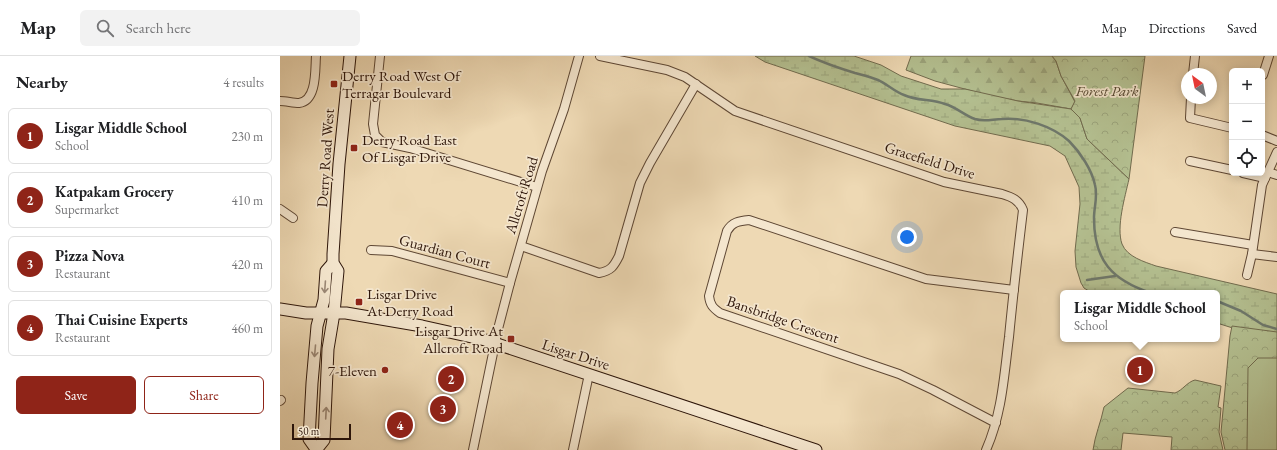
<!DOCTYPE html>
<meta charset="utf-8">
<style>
:root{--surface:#fff;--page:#f2f2f2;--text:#202124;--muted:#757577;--line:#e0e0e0;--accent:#8f2418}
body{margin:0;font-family:"EB Garamond",serif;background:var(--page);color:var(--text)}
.controls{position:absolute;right:12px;top:12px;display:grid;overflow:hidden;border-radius:6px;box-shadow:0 2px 10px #0003}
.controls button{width:36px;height:36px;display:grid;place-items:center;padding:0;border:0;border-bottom:1px solid var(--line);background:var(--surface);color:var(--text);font:20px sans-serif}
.compass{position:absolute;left:901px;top:12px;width:36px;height:36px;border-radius:50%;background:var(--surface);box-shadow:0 2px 10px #0003;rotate:327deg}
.scale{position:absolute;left:12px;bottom:10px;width:59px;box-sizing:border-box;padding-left:4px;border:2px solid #2e160a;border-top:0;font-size:11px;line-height:14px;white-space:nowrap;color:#2e160a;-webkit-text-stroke:3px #f4e6ce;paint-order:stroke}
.you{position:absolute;left:627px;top:181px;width:14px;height:14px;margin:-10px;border:3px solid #fff;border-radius:50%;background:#1a73e8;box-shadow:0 0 0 6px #1a73e833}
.badge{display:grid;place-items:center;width:26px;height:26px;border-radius:50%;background:var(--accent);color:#fff;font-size:13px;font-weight:700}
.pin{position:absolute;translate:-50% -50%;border:2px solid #fff;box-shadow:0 1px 4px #0006}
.popup{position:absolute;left:780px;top:234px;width:160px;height:52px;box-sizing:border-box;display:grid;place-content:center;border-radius:6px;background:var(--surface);filter:drop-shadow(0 1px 3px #0005);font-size:13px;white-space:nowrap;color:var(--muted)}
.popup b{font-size:15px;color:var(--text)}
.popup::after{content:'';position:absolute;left:50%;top:100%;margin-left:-8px;border:8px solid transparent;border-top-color:var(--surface)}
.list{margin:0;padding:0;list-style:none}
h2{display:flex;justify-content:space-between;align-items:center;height:52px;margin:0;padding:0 16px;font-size:17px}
h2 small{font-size:13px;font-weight:400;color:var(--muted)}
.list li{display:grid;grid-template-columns:26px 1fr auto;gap:12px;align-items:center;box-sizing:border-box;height:56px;margin:0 8px 8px;padding:0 8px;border:1px solid var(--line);border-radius:6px}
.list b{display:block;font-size:15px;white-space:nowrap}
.list p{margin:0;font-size:13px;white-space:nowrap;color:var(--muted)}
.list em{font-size:13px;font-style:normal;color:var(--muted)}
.actions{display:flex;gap:8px;padding:12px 16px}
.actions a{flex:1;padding:9px 0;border:1px solid var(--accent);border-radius:6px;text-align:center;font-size:14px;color:var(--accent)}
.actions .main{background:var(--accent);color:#fff}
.icon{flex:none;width:22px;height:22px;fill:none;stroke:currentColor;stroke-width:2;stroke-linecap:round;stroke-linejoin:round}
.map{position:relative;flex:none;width:997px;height:394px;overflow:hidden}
header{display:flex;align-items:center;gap:24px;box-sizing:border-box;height:56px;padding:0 20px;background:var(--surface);border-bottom:1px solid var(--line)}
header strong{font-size:19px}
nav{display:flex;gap:22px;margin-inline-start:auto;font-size:14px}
.search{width:280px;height:36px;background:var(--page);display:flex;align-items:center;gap:10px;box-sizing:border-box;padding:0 14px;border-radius:6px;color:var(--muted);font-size:15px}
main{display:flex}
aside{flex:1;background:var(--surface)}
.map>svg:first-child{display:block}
</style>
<header>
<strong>Map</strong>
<div class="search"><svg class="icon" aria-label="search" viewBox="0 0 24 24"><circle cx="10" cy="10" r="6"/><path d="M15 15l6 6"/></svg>Search here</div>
<nav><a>Map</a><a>Directions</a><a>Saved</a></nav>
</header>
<main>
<aside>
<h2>Nearby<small>4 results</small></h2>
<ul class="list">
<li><span class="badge">1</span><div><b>Lisgar Middle School</b><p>School</p></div><em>230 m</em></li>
<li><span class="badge">2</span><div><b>Katpakam Grocery</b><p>Supermarket</p></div><em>410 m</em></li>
<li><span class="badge">3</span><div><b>Pizza Nova</b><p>Restaurant</p></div><em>420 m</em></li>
<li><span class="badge">4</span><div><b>Thai Cuisine Experts</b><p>Restaurant</p></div><em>460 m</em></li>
</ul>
<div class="actions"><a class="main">Save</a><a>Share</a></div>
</aside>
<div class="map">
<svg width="997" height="394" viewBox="0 0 997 394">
<defs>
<pattern id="forest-firs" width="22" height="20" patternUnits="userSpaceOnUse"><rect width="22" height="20" fill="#b4c091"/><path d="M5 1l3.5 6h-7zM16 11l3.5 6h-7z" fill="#9ba47c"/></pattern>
<pattern id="wetland-marsh" width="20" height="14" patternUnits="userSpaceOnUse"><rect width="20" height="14" fill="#b4c091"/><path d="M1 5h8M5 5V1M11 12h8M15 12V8" fill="none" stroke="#9ba47c"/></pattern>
<pattern id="park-crowns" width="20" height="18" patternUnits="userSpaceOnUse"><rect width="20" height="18" fill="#b4c091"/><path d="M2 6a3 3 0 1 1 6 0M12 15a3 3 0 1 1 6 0" fill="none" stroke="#9ba47c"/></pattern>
</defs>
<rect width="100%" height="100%" fill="#eed9b4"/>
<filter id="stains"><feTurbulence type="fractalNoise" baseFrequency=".005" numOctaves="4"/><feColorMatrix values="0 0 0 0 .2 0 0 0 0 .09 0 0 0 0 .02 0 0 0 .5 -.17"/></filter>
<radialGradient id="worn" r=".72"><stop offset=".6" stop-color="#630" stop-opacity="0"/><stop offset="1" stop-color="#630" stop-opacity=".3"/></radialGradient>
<path fill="url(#forest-firs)" stroke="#716b4e" d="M631,0h141l4,5 5,15 14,26 -4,7 -34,-6 -19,-2 -31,-6 -52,-14 -29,-11z"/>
<path fill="url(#wetland-marsh)" stroke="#716b4e" d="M475,0h99l27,9 20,11 40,13h24l53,12 53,8 9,9 7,21 42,40c-4,18 -13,48 -7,65 5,13 23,18 34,22l121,28v40l-35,-3 -25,-8v-30h-125l-8,-5 -3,-5 -5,-16 -1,-16 5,-47 -1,-17 -14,-31 -15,-10 -95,-20 -190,-64z"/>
<g fill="url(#park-crowns)" stroke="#716b4e">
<path d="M772,0h93l-16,123 -42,-40 -7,-21 -9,-9 4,-8 -14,-25 -5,-15z"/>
<path d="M952,270l45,6v118h-52l-4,-18 9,-96z"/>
<path d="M915,324l26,6 -3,21 3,1 -2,24 4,18h-52l1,-13 -49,-4 -2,17h-28c2,-15 8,-28 11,-43l24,-19 47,5c8,-3 12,-11 20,-13z"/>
</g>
<path fill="#b4c091" stroke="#716b4e" d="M978,302h19v92h-30l1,-82z"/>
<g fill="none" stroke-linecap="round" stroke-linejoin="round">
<g stroke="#6e786c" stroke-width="2.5">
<path d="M529,0c15,7 30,12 46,17 7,2 15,4 23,7 9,4 17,12 26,15 13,6 28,4 41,9 11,3 19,11 30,15 9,3 18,0 27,0 23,-2 50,7 67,22 11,11 23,29 26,44 3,11 -1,22 -1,33 0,43 18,62 57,75"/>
<path d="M807,224l28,-4"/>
<path d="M937,245l24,10 22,14 14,4"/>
</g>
<g stroke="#5e4734" stroke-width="10">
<g id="street">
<path d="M100,0l-7,68 2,11 7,7 28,6 127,39"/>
<path d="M320,0l67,14 18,7 50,34 209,71 58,12c10,3 17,6 21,16 -5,42 -10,85 -14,127 -5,39 -7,77 -23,113"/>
<path d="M913,18l2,-18"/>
<path d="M983,19l6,-19"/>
<path d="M911,42l-1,20 42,10"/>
<path d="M0,45c6,0 13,2 19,2 18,-2 16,-33 17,-47"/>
<path d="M982,79l15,6"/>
<path d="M910,105l42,9"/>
<path d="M988,116l9,3"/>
<path d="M963,117l22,5"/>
<path d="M0,153l13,9"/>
<path d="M895,176l78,13"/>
<path d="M241,190l78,27c12,-2 15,-7 20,-17l21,-73 10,-20 46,-79"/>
<path d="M91,194l21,1 118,32"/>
<path d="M972,198l25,3"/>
<path d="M967,219l5,-21 10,-69 15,-33"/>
<path d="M0,345l1,-1"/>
<path d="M716,367l-63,-33 -34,-16 -179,-61c-7,-5 -10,-8 -11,-17l18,-65c5,-9 12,-10 22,-11l177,59 88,11"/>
<path d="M193,394l25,-121 12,-46 32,-112 22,-62 15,-53"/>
<path d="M293,394l16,-76"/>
</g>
</g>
<g stroke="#2e160a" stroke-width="13">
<g id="secondary">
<path d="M0,253l26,4h40l76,13 63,14 331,110"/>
<path d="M36,393l-7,-10 3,-56 5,-57 7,-26 2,-29 7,-8"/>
<path d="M36,394l8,-10 4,-91 6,-36 4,-42 -5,-8v-9l6,-90 11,-108"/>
</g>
</g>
<use href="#street" stroke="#f4e6ce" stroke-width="8"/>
<use href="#secondary" stroke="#f4e6ce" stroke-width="11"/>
</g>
<defs><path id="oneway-shaft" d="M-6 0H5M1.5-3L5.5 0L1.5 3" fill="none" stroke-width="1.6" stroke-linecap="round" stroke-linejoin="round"/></defs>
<g stroke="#9b8876">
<use href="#oneway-shaft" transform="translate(45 231) rotate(94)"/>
<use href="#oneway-shaft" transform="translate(35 295) rotate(95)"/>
<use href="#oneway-shaft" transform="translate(46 357) rotate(-87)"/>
</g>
<g fill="#8f2418" stroke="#f4e6ce" stroke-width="1.5">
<rect x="50" y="24" width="8" height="8" rx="2"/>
<rect x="70" y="88" width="8" height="8" rx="2"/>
<rect x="75" y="242" width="8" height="8" rx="2"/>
<rect x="227" y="279" width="8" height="8" rx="2"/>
<circle cx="105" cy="314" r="4"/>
</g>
<g text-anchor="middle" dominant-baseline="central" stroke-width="3.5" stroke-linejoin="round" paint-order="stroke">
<g font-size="15" fill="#2e160a" stroke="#f4e6ce" text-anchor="start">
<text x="62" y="19">Derry Road West Of<tspan x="62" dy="17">Terragar Boulevard</tspan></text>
<text x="82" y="83">Derry Road East<tspan x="82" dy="17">Of Lisgar Drive</tspan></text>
<text x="87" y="237">Lisgar Drive<tspan x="87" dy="17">At Derry Road</tspan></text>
<text x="223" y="274" text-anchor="end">Lisgar Drive At<tspan x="223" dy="17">Allcroft Road</tspan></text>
<text x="97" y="314" text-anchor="end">7-Eleven</text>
</g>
<g font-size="15" font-style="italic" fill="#564932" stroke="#f4e6ce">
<text x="827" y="34">Forest Park</text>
</g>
<g font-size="15" fill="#2e160a" stroke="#f4e6ce">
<text transform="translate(45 102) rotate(-86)">Derry Road West</text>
<text transform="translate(650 104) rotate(17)">Gracefield Drive</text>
<text transform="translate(241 139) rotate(-73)">Allcroft Road</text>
<text transform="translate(165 195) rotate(15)">Guardian Court</text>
<text transform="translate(503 263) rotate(19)">Bansbridge Crescent</text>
<text transform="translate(296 298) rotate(18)">Lisgar Drive</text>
</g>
</g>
<rect width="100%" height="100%" filter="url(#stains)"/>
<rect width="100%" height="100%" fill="url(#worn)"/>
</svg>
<div class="controls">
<button>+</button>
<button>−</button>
<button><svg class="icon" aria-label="locate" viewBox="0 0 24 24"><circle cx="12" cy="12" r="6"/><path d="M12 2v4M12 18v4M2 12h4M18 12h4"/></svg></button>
</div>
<svg class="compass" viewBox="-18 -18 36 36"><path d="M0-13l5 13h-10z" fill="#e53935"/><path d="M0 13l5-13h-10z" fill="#757577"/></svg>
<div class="scale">50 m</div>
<div class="you"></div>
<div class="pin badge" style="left:860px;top:314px">1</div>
<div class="popup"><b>Lisgar Middle School</b>School</div>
<div class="pin badge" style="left:171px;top:323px">2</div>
<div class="pin badge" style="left:163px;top:353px">3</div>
<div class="pin badge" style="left:120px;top:369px">4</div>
</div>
</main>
